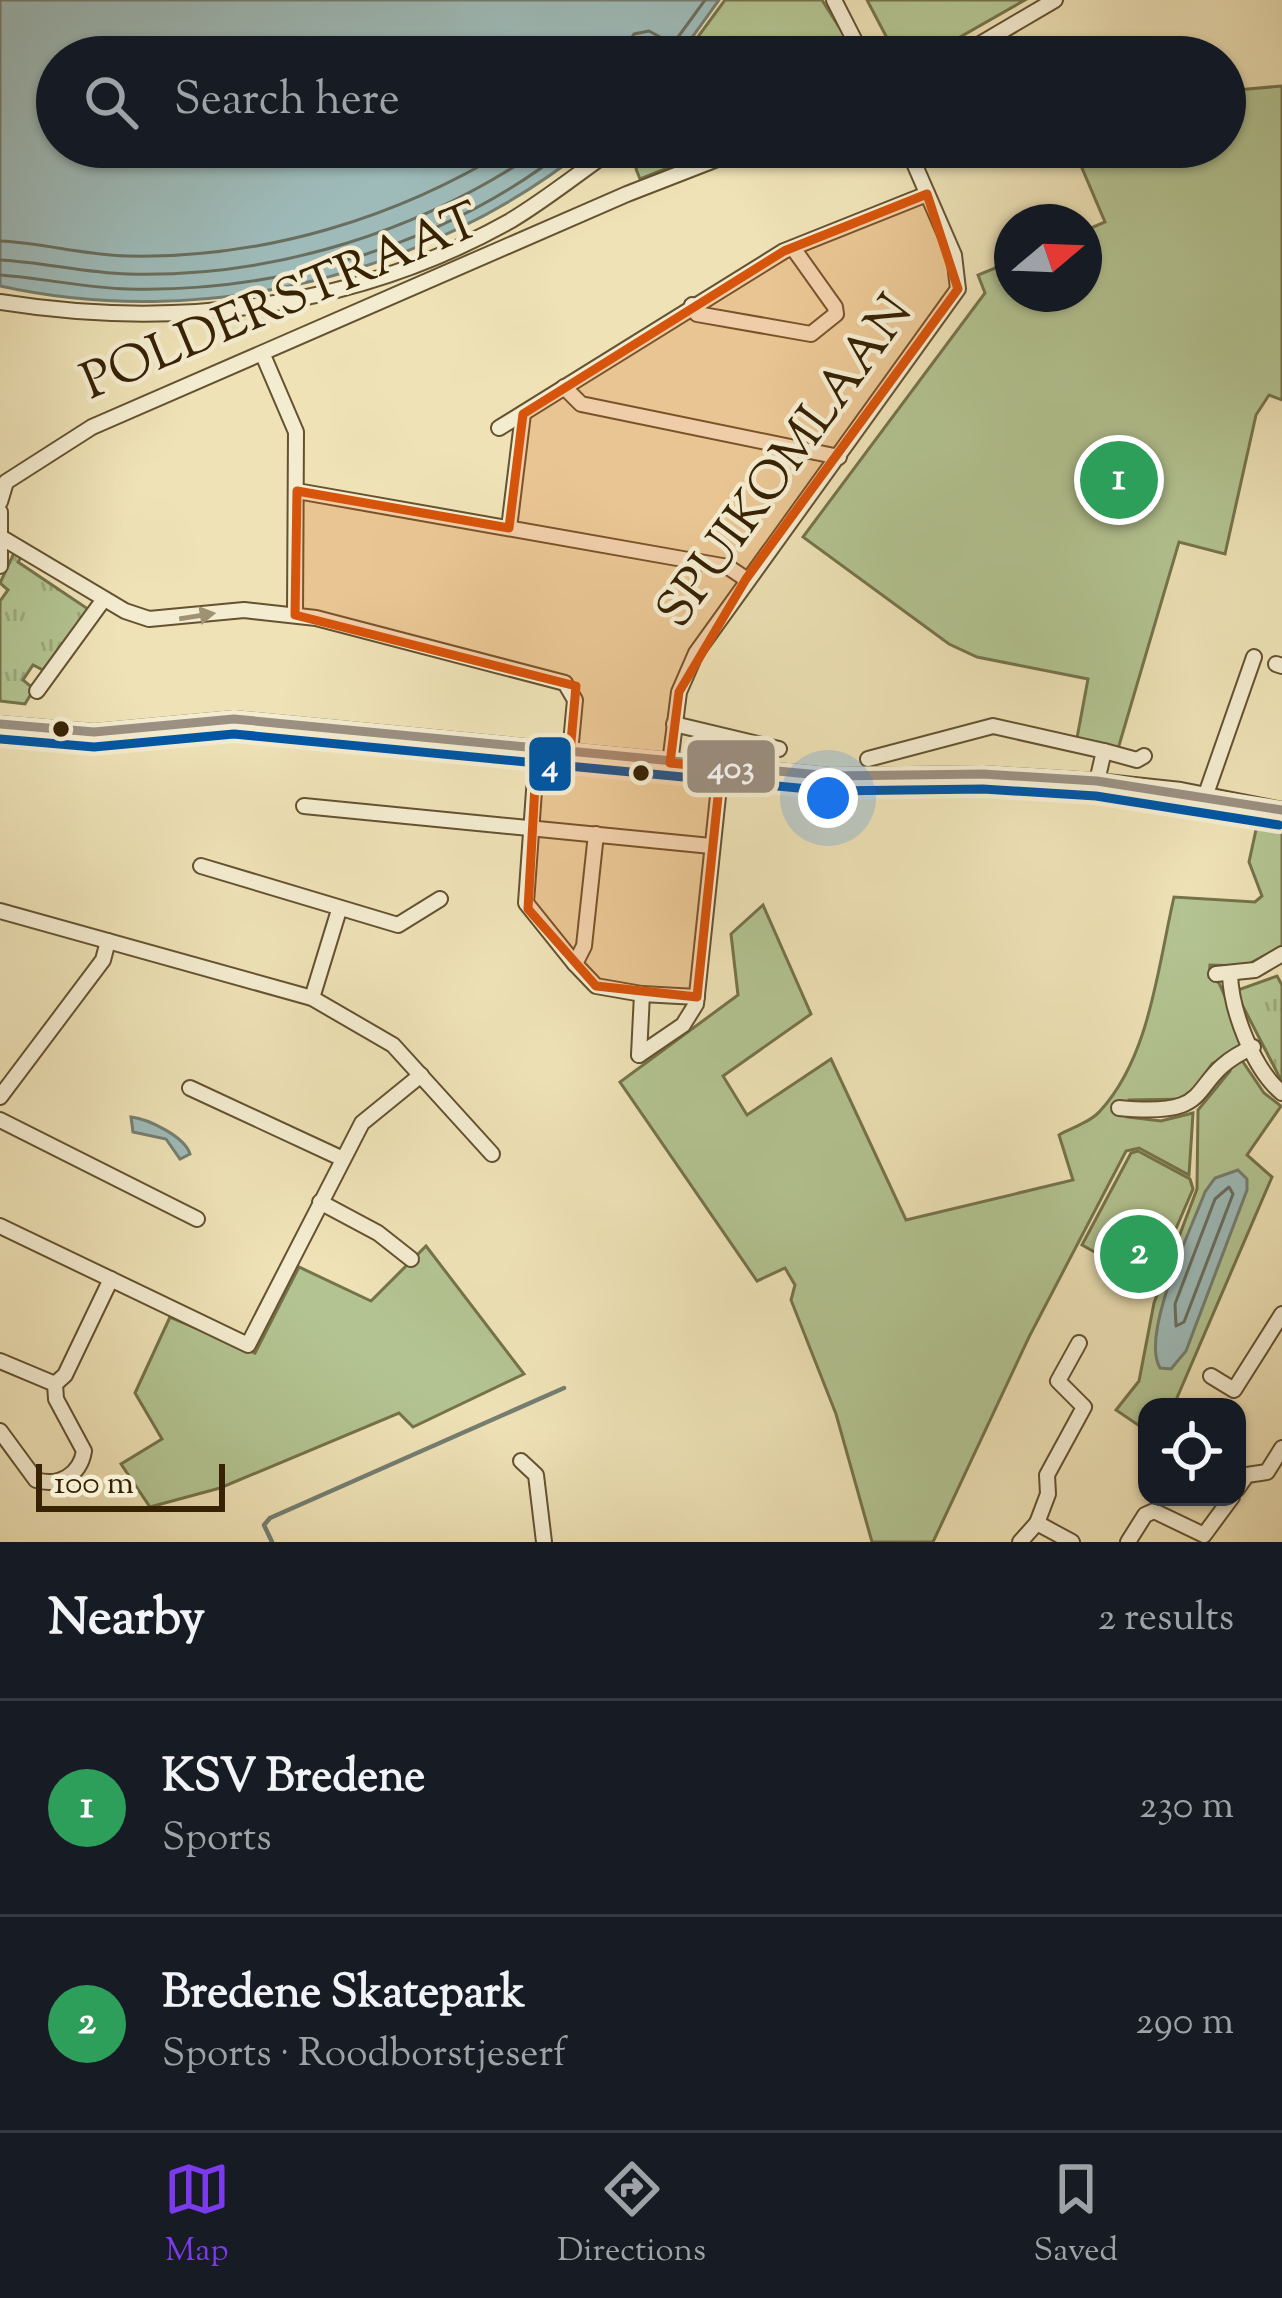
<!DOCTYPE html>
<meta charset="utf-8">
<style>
:root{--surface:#171b24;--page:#242831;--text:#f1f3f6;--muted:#9ea1a6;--line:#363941;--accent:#7c3aed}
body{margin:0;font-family:"Sorts Mill Goudy",serif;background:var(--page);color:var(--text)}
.controls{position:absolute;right:36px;bottom:36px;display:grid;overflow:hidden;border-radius:24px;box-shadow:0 3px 9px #0004}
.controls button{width:108px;height:108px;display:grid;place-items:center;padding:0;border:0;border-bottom:3px solid var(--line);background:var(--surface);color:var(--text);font:60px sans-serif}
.compass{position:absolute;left:994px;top:204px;width:108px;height:108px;border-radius:50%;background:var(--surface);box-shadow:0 3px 9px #0004;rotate:71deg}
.scale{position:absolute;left:36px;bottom:30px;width:189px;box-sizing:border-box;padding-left:12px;border:6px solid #372204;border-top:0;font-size:33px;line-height:42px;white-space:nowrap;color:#372204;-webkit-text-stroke:9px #f4ecd0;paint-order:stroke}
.you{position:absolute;left:828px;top:798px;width:42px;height:42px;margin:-30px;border:9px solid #fff;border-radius:50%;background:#1a73e8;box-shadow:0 0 0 18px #1a73e833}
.badge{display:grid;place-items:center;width:78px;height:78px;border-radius:50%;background:var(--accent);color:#fff;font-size:39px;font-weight:700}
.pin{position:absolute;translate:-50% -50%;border:6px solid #fff;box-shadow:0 3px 12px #0006}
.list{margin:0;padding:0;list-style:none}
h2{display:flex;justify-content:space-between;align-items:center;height:156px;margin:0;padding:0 48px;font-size:51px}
h2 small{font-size:39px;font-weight:400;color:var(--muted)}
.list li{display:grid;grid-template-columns:78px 1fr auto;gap:36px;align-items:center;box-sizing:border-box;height:216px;padding:0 48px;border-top:3px solid var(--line)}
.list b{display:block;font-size:45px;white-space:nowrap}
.list p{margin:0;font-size:39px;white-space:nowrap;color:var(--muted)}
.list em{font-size:39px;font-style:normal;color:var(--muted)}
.icon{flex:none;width:66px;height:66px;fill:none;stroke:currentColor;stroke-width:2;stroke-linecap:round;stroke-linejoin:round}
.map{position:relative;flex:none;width:1282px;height:1542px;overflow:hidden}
.search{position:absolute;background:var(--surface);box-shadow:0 3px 9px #0004;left:36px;right:36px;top:36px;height:132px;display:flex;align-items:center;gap:30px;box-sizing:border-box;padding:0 42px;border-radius:66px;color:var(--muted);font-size:45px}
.sheet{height:588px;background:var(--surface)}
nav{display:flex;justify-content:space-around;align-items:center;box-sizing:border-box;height:168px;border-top:3px solid var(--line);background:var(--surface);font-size:33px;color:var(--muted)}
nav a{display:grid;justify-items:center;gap:6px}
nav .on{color:var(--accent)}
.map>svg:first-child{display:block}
</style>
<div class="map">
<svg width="1282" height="1542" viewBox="0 0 1282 1542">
<defs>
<pattern id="park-tufts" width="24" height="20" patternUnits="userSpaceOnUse" patternTransform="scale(3)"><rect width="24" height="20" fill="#b3c492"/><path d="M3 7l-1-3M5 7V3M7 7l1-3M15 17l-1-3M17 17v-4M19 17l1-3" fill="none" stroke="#9ba87c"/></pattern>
</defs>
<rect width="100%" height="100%" fill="#eee2b6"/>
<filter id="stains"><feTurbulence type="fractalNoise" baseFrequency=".00167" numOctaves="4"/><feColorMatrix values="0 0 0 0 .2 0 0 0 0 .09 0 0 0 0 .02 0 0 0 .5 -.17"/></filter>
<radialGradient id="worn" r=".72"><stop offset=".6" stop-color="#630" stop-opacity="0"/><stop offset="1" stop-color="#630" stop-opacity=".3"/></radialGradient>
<g fill="#b3c492" stroke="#75734b" stroke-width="3">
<path d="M725,0h97l36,57h-175z"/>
<path d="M867,0h158l-100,57h-28z"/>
<path d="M1282,86v314l-13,-5 -13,20 -31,139 -46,-12 -61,207 -41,-11 11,-59 -111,-22 -28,-13 -146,-107 182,-244 -7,-18 34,-14v33h72v-63l21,-9 -23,-54 33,-21h110v-56z"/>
<path d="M649,147h72l-81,32 -4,-10z"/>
<path d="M1259,816l23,9v121l-37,20 -35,-1 -1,12 10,6 24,54 -5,12 -26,15 -24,35 -59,1 -2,17 34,4 32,-8 -4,62 -50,-27 -13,3 -97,186 -96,205h-61l-36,-128 -45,-114 4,-15 -10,-17 -28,13 -137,-199 118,-87 -7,-61 32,-29 48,109 -88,62 24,39 84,-56 75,161 167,-40 -14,-45c12,-7 32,-13 41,-24 50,-54 58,-145 74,-214l81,5 7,-6 -13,-34z"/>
<path d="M1241,1059l23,34 17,13 -34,49 25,22 -99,230h-26v24l-31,-21 23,-29 15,-78 43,-114 1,-79 32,-39 -2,-4z"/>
<path d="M1138,1151l52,28 3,10 -41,95 -70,-39 49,-92z"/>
<path d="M426,1246l98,128 -111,53 -14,-14 -179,75 -70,19 -29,-43 41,-25 -27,-46 35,-76 85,36 44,-86 72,34z"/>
</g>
<g fill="url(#park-tufts)" stroke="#75734b" stroke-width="3">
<path d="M15,551l9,2 -6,9 70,47 -45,61 -10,-5 -10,15 11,9 -9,15 -25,-3v-100l8,-11 -8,-7z"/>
<path d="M1277,976l5,9v97l-47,-91z"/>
</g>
<g fill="#9ebbb9" stroke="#757e71" stroke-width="3">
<path d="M0,0h719l-41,57h-14l-20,-16 -5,7 8,9h-590v90h531c-161,129 -386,184 -588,139z"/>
<path d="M131,1117c18,2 54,20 59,37l-10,5 -14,-20 -33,-7z"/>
<path d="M1238,1170l9,9v11l-61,161 -15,18 -11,-1c-20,-33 31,-139 45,-176l10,-14z"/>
</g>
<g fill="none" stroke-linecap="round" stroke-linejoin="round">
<g stroke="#6a6e5e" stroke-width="3">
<path d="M631,57l-3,-13 6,-10 15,-3 24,13 32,-44"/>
<path d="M0,241c43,2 85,14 128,15 136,3 270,-38 384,-109"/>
<path d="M0,260c43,2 84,13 128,14 147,4 295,-43 416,-127"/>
<path d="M0,275c43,3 85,13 128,14 153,4 320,-45 441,-142"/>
<path d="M1229,1187l4,7 -49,128 -8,4 -1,-22 40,-105z"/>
</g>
<path stroke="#757e71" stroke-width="4.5" d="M272,1542l-8,-17 6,-7 294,-130"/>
<g stroke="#655230" stroke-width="18">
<g id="minor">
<path d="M834,0l29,57"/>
<path d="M958,57l97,-57"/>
<path d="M0,302c176,28 353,7 510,-81 37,-22 71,-50 106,-74"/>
<path d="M692,305l5,9 114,20 25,-20 -1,-7 -42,-59"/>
<path d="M263,355l33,77 -1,183"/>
<path d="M564,387l17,17 258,53"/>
<path d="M499,428l285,-177 143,-57"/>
<path d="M297,491l431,76 18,12"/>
<path d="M0,502l6,-20 86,-55 535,-233 121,-47"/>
<path d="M0,512v54"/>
<path d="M509,528l14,-114"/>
<path d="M4,539l121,72 24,8 95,-9 72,8 249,65 10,17 -5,53"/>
<path d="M1276,664l6,2"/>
<path d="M37,691l67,-92"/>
<path d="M0,724l94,8 140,-13 596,57 153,-2 114,7 84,9 101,20"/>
<path d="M674,724l105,25"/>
<path d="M537,749l-11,154 49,61"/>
<path d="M1104,751l33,9 7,-4"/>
<path d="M868,759l125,-33 111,25 -7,30"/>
<path d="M670,763l9,-71 17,-39 262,-364 -4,-34 -47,-108"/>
<path d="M1206,794l48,-137"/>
<path d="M304,806l407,40"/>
<path d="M596,834l-12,112 -9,18 21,22 46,8"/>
<path d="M201,866l197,59 42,-26"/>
<path d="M0,911l312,87 81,47 99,109"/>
<path d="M1216,974l39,-4 27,-16"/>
<path d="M1230,974c1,36 23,95 52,119"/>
<path d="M312,998l27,-88"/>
<path d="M639,1055l44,-30 13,-21 25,-236"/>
<path d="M639,1055l3,-61 55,3"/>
<path d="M190,1088l153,71"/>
<path d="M0,1097l103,-137 5,-19"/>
<path d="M1119,1108c106,10 62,-29 134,-61"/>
<path d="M0,1120l197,99"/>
<path d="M320,1202l58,31 33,26"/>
<path d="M0,1226l248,119 114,-222 59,-48"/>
<path d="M0,1361l55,23"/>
<path d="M1211,1376l23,14 48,-76"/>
<path d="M55,1384l10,-9 46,-96"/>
<path d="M0,1431l36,49c23,7 44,-5 48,-29l-28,-52 -1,-15"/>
<path d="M521,1461l15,14 8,67"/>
<path d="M1237,1489l10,-14 20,-3 15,-24"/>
<path d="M1037,1523l11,-29 -1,-19 37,-68 -26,-26 21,-38"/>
<path d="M1020,1542l17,-19 35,19"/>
<path d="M1128,1542l17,-27 9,-4 50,24 28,-38"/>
</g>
</g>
<use href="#minor" stroke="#f4ecd0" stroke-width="14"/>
<g stroke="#f4ecd0" stroke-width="18">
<path id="bus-1" d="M0,724l94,8 140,-13 596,57 153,-2 114,7 185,29"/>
</g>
<g stroke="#f4ecd0" stroke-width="18">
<path id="bus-2" d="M0,739l94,8 140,-13 595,57 154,-2 113,7 183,29"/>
</g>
<use href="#bus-1" stroke="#9b9082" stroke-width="9"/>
<use href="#bus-2" stroke="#0056a4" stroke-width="9"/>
</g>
<defs><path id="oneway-solid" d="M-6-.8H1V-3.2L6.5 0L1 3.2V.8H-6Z" transform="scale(3)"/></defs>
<use fill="#9f9174" href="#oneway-solid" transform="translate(197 616) rotate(-9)"/>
<path fill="#d6540b" fill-opacity="0.2" stroke="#d6540b" stroke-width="9" stroke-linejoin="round" d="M927,194l31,95 -212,290 -67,113 -9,71 51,5 -24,229 -101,-11 -68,-77 9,-160 33,4 6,-67 -281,-71 2,-124 212,37 14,-114 261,-163z"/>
<g fill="#372204" stroke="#f4ecd0" stroke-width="4.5">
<circle cx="61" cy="729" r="10"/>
<circle cx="641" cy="773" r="10"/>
</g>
<g text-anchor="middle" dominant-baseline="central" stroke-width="9" stroke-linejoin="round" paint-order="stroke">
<g font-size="51" fill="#372204" stroke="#f4ecd0">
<text transform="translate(282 304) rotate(-23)">POLDERSTRAAT</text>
<text transform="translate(787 463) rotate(-54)">SPUIKOMLAAN</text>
</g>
</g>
<g stroke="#f4ecd0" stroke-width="4.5">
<rect x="527" y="735" width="46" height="58" rx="12" fill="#0056a4"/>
<rect x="685" y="738" width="92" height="57" rx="12" fill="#9b9082"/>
</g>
<g font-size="33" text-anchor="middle" font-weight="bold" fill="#fff">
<text x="550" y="776">4</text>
<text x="731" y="778">403</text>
</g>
<rect width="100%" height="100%" filter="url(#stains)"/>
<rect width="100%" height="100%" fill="url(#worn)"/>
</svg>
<div class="controls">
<button><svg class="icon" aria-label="locate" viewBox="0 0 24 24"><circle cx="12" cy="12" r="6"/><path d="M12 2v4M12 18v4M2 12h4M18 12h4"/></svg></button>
</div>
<svg class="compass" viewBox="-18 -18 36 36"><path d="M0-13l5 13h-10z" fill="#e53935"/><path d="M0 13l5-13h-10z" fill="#9ea1a6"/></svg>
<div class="scale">100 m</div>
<div class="you"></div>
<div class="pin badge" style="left:1119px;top:480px;background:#2e9e5b">1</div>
<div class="pin badge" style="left:1139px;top:1254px;background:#2e9e5b">2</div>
<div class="search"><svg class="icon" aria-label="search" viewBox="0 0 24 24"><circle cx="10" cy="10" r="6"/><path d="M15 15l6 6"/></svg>Search here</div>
</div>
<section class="sheet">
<h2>Nearby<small>2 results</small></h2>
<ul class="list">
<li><span class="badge" style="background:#2e9e5b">1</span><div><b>KSV Bredene</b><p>Sports</p></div><em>230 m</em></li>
<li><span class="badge" style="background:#2e9e5b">2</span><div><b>Bredene Skatepark</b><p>Sports · Roodborstjeserf</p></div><em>290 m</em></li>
</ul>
</section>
<nav>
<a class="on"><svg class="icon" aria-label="map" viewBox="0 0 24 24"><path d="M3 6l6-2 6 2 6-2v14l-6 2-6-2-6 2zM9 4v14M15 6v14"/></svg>Map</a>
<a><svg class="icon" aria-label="directions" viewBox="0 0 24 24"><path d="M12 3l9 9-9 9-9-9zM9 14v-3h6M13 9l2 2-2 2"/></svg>Directions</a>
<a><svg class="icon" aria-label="saved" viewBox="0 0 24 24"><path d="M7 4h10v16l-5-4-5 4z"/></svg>Saved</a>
</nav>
